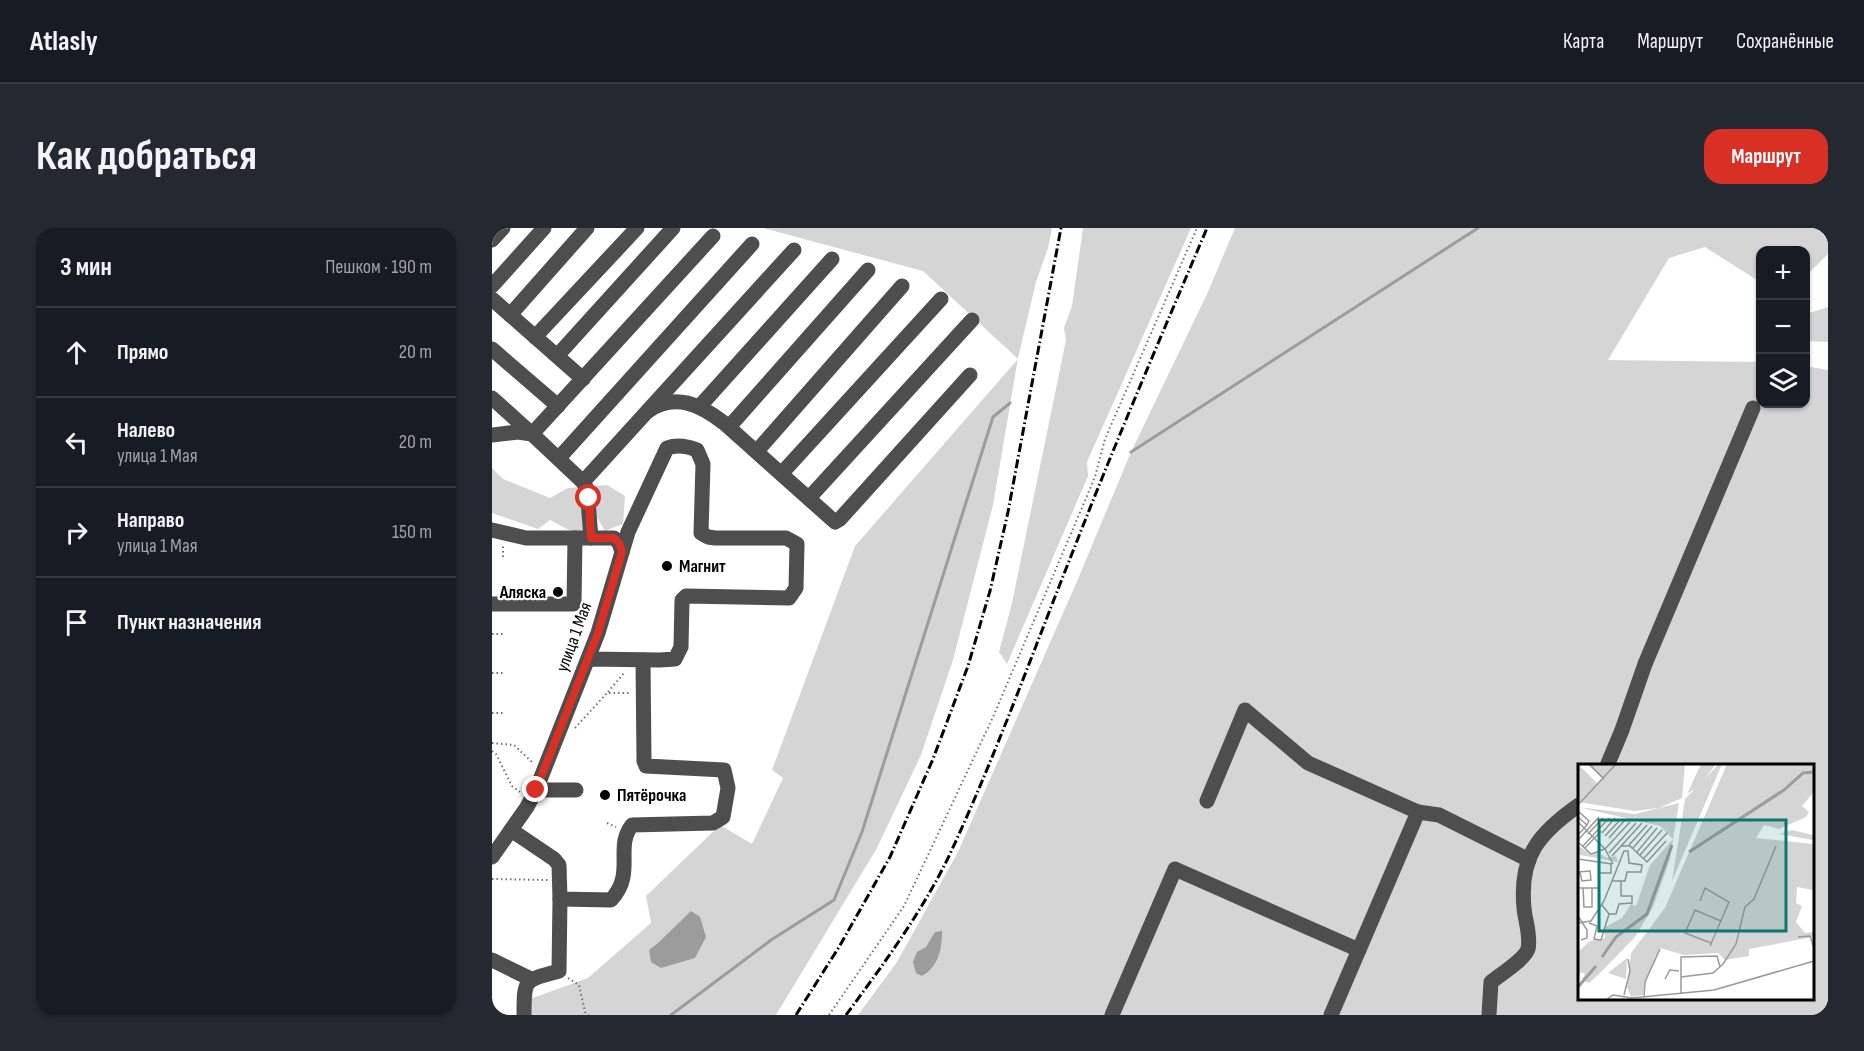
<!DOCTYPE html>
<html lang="ru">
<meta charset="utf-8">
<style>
:root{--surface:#171b24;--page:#242831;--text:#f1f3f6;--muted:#9ea1a6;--line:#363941;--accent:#d93025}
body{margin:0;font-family:"Sofia Sans Condensed",sans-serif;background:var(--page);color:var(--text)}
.controls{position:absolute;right:18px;top:18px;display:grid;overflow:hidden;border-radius:12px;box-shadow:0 2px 4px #0004}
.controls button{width:54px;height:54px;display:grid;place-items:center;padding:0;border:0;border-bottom:2px solid var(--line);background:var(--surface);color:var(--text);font:30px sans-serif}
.stop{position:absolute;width:18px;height:18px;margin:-14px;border:4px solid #d93025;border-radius:50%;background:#fff}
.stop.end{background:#d93025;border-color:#fff;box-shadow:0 2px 6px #0008}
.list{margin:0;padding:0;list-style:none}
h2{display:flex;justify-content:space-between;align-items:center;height:78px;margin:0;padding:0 24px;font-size:26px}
h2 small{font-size:20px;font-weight:400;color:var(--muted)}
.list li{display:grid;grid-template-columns:39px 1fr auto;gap:18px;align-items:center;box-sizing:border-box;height:90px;padding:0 24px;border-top:2px solid var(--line)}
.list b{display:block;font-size:22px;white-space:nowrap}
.list p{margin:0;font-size:20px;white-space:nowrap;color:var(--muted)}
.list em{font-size:20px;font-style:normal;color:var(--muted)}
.icon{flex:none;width:33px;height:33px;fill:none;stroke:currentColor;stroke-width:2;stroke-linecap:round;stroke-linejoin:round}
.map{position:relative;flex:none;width:1336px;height:787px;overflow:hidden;border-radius:18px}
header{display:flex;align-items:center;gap:36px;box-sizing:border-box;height:84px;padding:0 30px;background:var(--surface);border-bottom:2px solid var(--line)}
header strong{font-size:28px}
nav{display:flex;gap:33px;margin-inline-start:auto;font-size:21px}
.intro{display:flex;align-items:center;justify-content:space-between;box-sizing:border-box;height:144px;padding:0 36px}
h1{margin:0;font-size:42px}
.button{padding:15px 27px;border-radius:18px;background:var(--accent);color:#fff;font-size:21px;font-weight:700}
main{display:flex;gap:36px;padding:0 36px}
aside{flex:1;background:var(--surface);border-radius:18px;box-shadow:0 2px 4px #0004}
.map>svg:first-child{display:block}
</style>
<header>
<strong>Atlasly</strong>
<nav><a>Карта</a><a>Маршрут</a><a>Сохранённые</a></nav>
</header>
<div class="intro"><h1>Как добраться</h1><a class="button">Маршрут</a></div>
<main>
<aside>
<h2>3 мин<small>Пешком · 190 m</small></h2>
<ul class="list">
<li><svg class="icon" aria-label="ahead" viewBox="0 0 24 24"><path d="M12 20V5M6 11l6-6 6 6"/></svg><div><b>Прямо</b></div><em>20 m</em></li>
<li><svg class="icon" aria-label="left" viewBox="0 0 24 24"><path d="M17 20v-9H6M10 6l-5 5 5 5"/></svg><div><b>Налево</b><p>улица 1 Мая</p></div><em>20 m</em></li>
<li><svg class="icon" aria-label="right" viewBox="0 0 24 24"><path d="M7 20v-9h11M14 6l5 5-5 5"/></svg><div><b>Направо</b><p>улица 1 Мая</p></div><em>150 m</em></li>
<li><svg class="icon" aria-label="arrive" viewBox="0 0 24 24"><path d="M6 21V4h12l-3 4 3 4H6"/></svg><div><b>Пункт назначения</b></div></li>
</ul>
</aside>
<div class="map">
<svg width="1336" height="787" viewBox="0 0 1336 787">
<rect width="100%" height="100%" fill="#fff"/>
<g fill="#d5d5d5" fill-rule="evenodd">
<path d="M271,0h289l-4,20 -12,34 -18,76 -25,147 -40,155 -32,95 -44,93 -101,167h-247l-2,-15 61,-22 63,-55 -5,-27 74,-71 32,19 31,-66 -11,-8 83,-224 163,-187 -95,-88z"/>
<path d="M591,0h108l-104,234 1,14 -81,188 -8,-12 13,-49 54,-263 -2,-12 8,-22z"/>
<path d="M743,0h593v26l-22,22v-26h-46v32l-55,-35 -36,11 -61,102 152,2v42h46v-38l22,4v645h-970l39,-53 61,-110 120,-273 53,-127 76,-158zM1087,538h233v232h-233z"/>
<path d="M1336,79v35l-22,-1v-27z"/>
<path d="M0,240l11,11 47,19 18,-10 39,-3 18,11 -2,28 -18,7 -12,-20 -5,20h-17l-21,-11 -12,9 -46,-16z"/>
</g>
<g fill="#9c9c9c">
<path d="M199,683l9,6 6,20 -11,21 -34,10 -10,-6 -2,-12 9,-7z"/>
<path d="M450,703c0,18 -3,35 -20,45l-6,-3 -3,-11 4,-10 9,-5 9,-15z"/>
</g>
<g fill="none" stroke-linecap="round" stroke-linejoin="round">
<g stroke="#9c9c9c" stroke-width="3">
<path d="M639,224l347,-224"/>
<path d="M179,787l100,-75 63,-40 28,-68 131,-415 17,-14"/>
</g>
<g stroke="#707070" stroke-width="2" stroke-dasharray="1.5 3" stroke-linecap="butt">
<path d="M11,329v-13"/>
<path d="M84,387l7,20"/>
<path d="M0,406h12"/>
<path d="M0,445h12"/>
<path d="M116,464l16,-19"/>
<path d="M0,485h11"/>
<path d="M83,500l32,-35h24"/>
<path d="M0,515l22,2 18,17"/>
<path d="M0,523l4,3 16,32 8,6"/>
<path d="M115,595l9,4"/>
<path d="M0,651l56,1"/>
<path d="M76,750l11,7 6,27 4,3"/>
<path d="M337,787l75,-109 89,-189 102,-240 10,-38 92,-211"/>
</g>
<g stroke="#4e4e4e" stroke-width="15">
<path d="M0,12l11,-12"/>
<path d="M0,58l52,-58"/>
<path d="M0,71l91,80"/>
<path d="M18,87l77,-87"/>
<path d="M43,109l102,-109"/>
<path d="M0,121l66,57"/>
<path d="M65,128l116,-128"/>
<path d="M0,170l40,36 181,-198"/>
<path d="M208,178l132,-147"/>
<path d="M156,183c27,-19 53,-6 76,12l111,99 5,-3 130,-144"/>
<path d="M237,199l139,-157"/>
<path d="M0,207l26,-3 14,2 51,48 4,7 4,49"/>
<path d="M265,223l145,-165"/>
<path d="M67,230l193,-214"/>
<path d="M290,245l159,-174"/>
<path d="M91,254l211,-232"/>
<path d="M317,270l163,-178"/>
<path d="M0,302l34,8h88l5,5 3,9"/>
<path d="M0,376h82l1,-66"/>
<path d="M1115,538l15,-36 23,-66 108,-256"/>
<path d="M44,562h40"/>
<path d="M715,573l38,-91 63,53 110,49 -87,203"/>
<path d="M926,584l21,3 90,45"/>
<path d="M19,602l43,29 5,6 1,34 51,1c25,-27 3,-52 21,-75l81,-2 10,-6 5,-29 -4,-18 -78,-4 -2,-5 -1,-101"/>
<path d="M0,629l35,-50 9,-17 62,-157 30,-101 39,-84c11,-4 20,-2 30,2l6,14 -2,69 7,4 7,1h71l11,6 -1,44 -7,10 -103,-2 -4,4 -1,47 -6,12 -15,1 -72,-1"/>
<path d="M0,732l39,19"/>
<path d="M32,787c0,-37 0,-34 35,-44l1,-72"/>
<path d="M620,787l63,-146 184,81"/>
<path d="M997,787l2,-33c10,-8 33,-22 37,-33 3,-13 -3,-29 -4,-41 -5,-52 15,-75 55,-103"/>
</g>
<g stroke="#000" stroke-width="3" stroke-dasharray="9 3 1.5 3" stroke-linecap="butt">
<path d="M304,787l43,-68 51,-90 43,-98 35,-93 22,-75 18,-79 53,-284"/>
<path d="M354,787c37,-50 76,-103 103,-159 48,-103 86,-210 128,-315 41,-105 86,-209 130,-313"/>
</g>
</g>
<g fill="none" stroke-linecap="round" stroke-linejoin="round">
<path stroke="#d93025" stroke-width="8" d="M44,562l62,-157 24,-81 -3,-9 -5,-5h-23l-2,-40"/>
</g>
<g fill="#000" stroke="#fff" stroke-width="2">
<circle cx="175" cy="338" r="6"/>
<circle cx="66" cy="364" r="6"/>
<circle cx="113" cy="567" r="6"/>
</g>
<g text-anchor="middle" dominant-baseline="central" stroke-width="4.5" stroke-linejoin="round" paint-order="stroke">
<g font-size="18" font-weight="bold" fill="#000" stroke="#fff" text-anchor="start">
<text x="187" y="338">Магнит</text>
<text x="54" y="364" text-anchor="end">Аляска</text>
<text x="125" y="567">Пятёрочка</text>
</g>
<g font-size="18" fill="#000" stroke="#fff">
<text transform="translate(82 409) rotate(-70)">улица 1 Мая</text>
</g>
</g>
<g transform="translate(1086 536)">
<rect width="236" height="236" fill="#fff"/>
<path d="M0,0l19,19 5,-5 -15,-14h98l-3,34 -23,10 -24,3 -57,-9zM123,0h15l-17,22 -12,8zM141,0h3l-50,117 13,-82zM149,0h86v29l-11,13 7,6 -3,5 -27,12 -15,-4 -8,13 57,6v46l-16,-3 -1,16 6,3 -6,16 9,11 8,-1v5l-64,12v7l-24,4 -7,-7 -34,2 -24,-7 -16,35 -1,12 -12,2 -4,-10 4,-34 34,-45zM101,39l-9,56 -17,48 -18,30 -35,36 -11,10 -7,-3 3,-6 -4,-2 -3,5 1,-26 11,-10 15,-3 -1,-10 18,-10 9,-14 5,2 14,-41 23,-26 -13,-13 -82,-19 57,7zM214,66l21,5v5l-34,-6zM0,82l14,8 5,-2 10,6 9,-2 2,6 -38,-7 -2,3zM49,194l-1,21 -18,-6z" fill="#d5d5d5"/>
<path fill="none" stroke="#9c9c9c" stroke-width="3" d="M111,88l95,-62 19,-17 11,-1M24,193l14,-20 31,-23 25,-69M0,223l18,-21"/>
<path fill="none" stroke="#999" stroke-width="1.5" d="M11,0l15,15M0,41l38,-41M0,47l11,10 -2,4M0,53l9,8 -9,10M0,58l27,27 25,-27M24,69l13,-15M10,70l15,-16M27,72l16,-17M31,74l16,-18M0,76l21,-23M0,78l13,12 14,-5 8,15M51,81l18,-20M5,82l26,-28M43,82h9l17,16 19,-21M7,84l16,-17M55,84l19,-22M59,88l20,-24M31,89l27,-30M62,91l22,-25M34,92l30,-33M66,94l23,-25M0,95l34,5M0,108l12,-1 1,9 -9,1 -2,-9M0,124h21v-15h12v-9M5,124l1,19h8v-19M122,137l5,-13 24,14 -19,44M24,141l7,9h7l3,-10 13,-1v-7h-11v-15M0,152l9,14v8l-6,2M0,159l13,-2 13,-20 20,-50h4l1,12 13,2 -1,7h-14l-2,9h-12M11,159l8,3 -3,13 7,1 8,-26M220,173l12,-1 4,12M133,179l-26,-10 10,-23 26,11M103,213l32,-4 10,-9 13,-20 9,-37 9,-8 22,-53M87,215l5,-9 9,1M103,230v-37l36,-1 3,11M46,231l6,-24 -2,-12M66,233l1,-15 15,-33M28,236l7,-5 19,3 82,-8 100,-29"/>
<path fill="#0f766e" fill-opacity="0.15" stroke="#0f766e" stroke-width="3" d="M21,56h187v111h-187z"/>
<rect width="236" height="236" fill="none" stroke="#000" stroke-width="3"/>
</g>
</svg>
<div class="controls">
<button>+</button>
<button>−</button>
<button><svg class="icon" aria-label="layers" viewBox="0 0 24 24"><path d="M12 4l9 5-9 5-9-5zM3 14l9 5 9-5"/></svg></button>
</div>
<div class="stop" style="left:97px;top:270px"></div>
<div class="stop end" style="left:44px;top:562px"></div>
</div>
</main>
